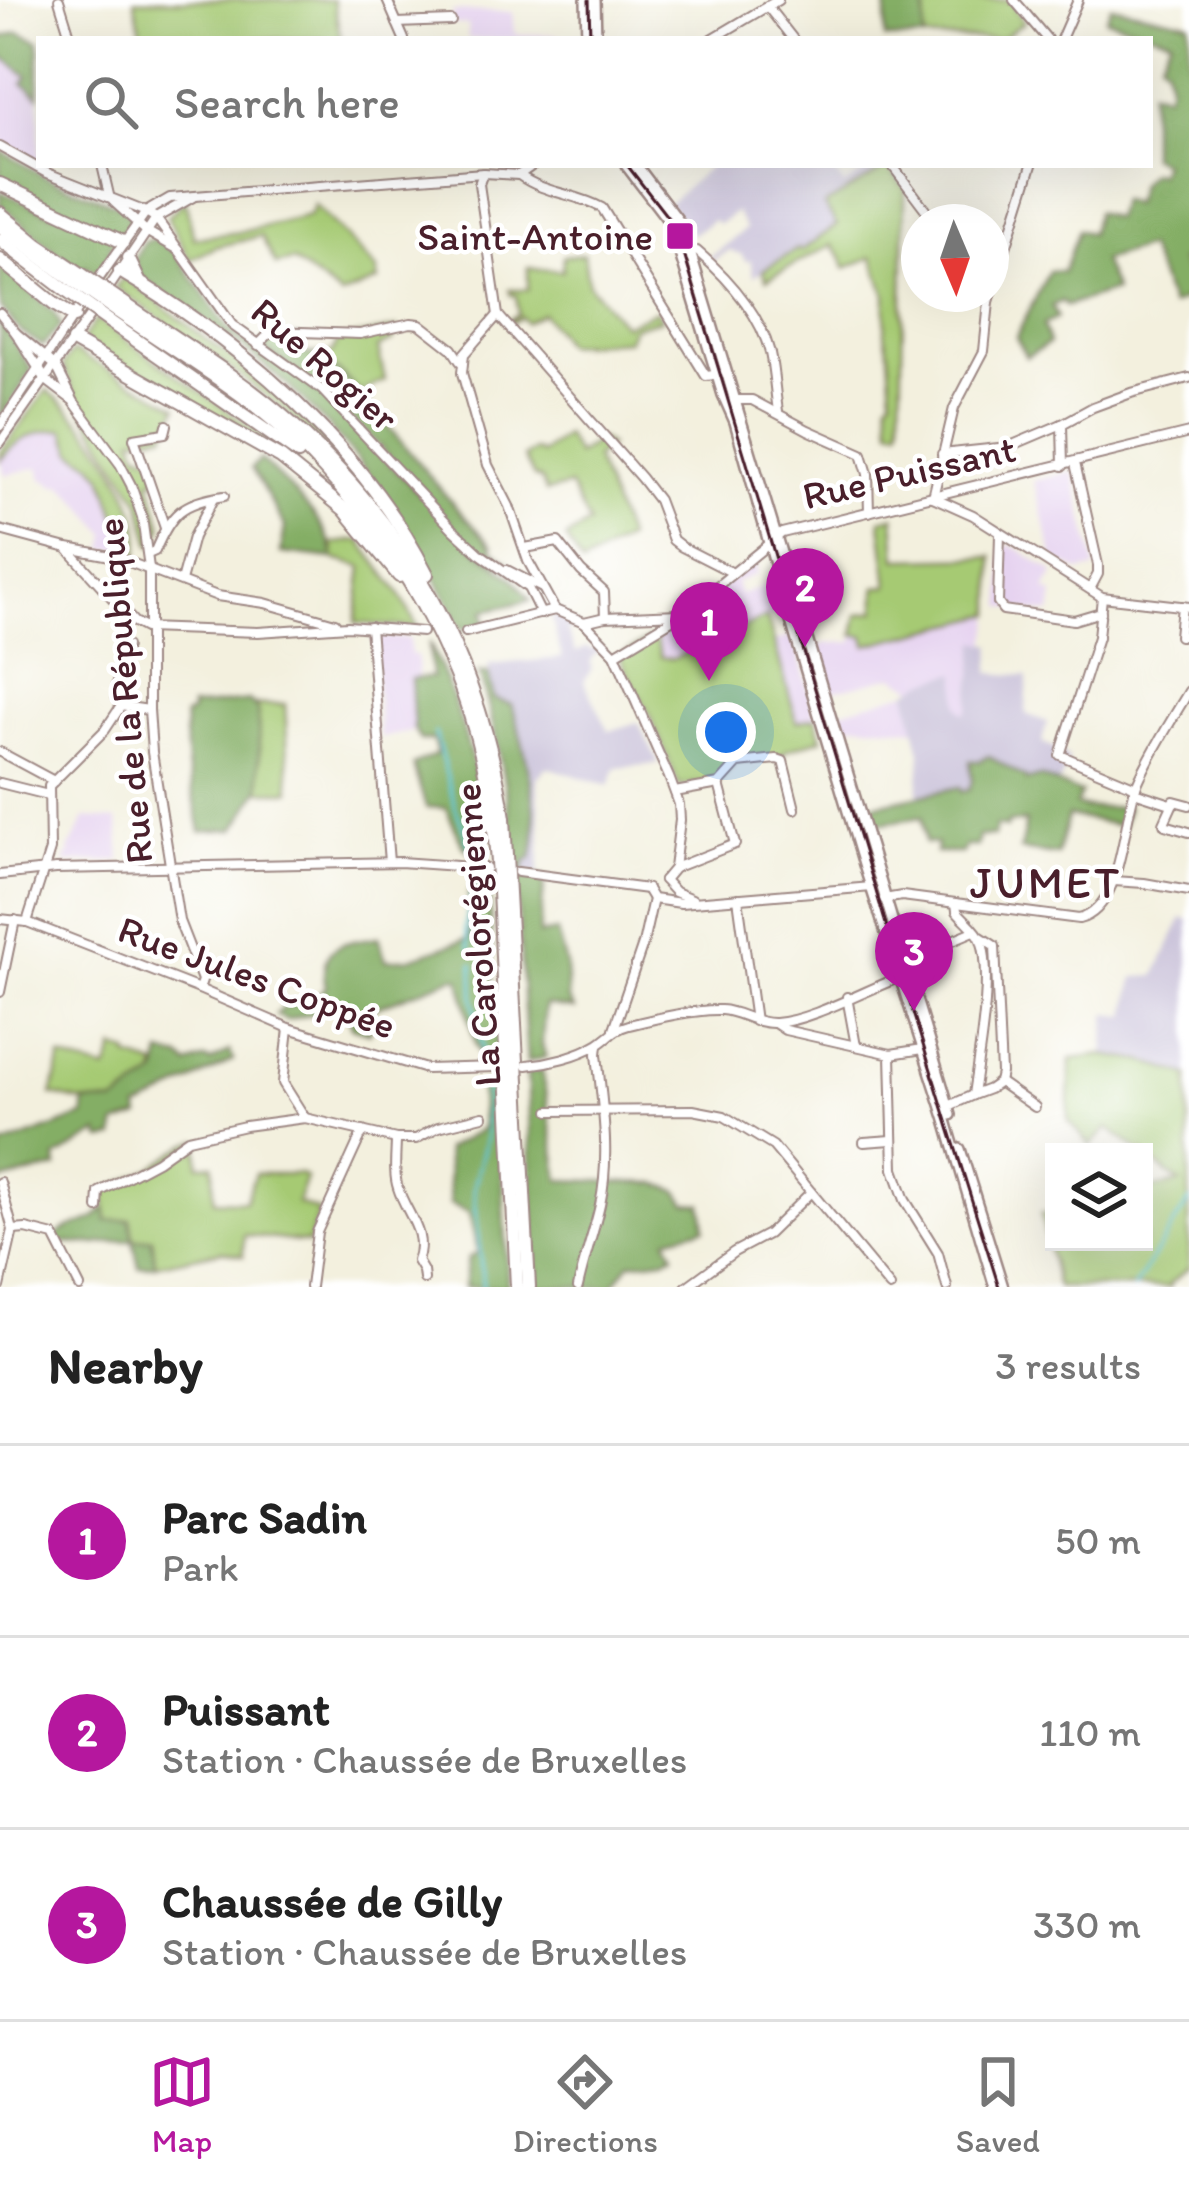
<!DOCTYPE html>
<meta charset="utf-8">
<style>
:root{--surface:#fff;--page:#f2f2f2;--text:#222;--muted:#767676;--line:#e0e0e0;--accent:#b5179e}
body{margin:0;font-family:Itim,sans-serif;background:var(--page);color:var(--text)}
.controls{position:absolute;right:36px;bottom:36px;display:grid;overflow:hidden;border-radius:0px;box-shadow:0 12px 48px #0002}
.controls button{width:108px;height:108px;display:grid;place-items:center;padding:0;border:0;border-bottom:3px solid var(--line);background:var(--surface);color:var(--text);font:60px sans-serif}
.compass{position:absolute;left:901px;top:204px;width:108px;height:108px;border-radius:50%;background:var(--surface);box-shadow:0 12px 48px #0002;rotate:178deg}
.you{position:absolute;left:726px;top:732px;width:42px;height:42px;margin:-30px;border:9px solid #fff;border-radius:50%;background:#1a73e8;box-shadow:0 0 0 18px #1a73e833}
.badge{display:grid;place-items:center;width:78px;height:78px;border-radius:50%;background:var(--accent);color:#fff;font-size:39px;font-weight:700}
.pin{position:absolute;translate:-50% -99px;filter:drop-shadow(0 3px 6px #0008)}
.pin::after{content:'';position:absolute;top:63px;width:42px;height:36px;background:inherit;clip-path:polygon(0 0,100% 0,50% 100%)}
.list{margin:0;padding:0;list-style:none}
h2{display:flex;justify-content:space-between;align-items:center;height:156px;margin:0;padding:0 48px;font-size:51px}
h2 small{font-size:39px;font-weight:400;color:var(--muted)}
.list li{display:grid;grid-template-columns:78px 1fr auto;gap:36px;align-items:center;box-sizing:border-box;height:192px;padding:0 48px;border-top:3px solid var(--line)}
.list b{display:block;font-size:45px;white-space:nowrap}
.list p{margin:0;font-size:39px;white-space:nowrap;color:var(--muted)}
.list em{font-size:39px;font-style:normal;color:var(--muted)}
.icon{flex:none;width:66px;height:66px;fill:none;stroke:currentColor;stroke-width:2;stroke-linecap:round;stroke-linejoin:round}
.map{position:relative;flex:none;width:1189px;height:1287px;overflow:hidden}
.search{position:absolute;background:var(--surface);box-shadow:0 12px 48px #0002;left:36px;right:36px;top:36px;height:132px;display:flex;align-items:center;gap:30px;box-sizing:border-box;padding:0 42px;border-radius:0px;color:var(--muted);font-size:45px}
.sheet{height:732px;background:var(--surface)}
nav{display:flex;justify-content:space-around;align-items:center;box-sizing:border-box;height:168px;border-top:3px solid var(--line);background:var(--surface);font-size:33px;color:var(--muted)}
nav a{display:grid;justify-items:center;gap:6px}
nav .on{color:var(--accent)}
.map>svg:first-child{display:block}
</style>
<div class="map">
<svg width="1189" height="1287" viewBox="0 0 1189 1287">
<rect width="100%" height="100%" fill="#fff"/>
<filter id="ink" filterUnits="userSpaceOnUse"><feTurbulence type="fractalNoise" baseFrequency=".00833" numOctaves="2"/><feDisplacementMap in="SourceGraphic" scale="24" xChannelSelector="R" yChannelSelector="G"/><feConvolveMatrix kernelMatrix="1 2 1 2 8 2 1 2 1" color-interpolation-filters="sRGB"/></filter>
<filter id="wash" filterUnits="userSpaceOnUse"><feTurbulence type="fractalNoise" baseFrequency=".004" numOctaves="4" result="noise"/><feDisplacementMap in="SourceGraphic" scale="48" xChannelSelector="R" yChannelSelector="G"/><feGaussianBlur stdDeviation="2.7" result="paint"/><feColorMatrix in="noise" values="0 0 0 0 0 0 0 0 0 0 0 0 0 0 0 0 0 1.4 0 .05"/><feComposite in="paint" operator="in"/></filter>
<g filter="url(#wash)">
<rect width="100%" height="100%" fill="#f3f0de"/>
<g fill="#e6d3f0">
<path d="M452,11l61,1 2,22 44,1v4h-91v-14l-16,-1z"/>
<path d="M1,54l28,22 -6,7 16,13v69l-39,-24z"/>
<path d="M45,430h20l9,22 19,12 10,12 25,71 -24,3 3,-16 -32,-37 -14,-13 -4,3 -10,-7h-4l-4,-13 -34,8 -5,-15 13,-16z"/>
<path d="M1073,471l23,98 -12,2h-5l-25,-12 -20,-78z"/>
<path d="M1011,544l44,29 -10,17 9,4 -3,20 -48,-7 -1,-57z"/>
<path d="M755,560l2,14 -21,8 4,13 35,-13 10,28 -112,49 -12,-2 -5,-16 3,-8 30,-20z"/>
<path d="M984,613l9,1 -6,30 -10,-2 -8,66 -6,7 -5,-9 -34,-24 -9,6 -21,-12 -65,16 -13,-44 11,-5 27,-1v-7l12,1 1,8z"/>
<path d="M793,636l23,81 -18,6 -24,-82z"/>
<path d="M373,638h36l2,17h6l1,23 -7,1 3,52 -34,7z"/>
<path d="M907,692l9,37 -61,-5 -20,6 -4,-16z"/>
<path d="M85,818l33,2 3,41 -57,2 3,-8 3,-1 -1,-4z"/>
</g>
<g fill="#c8c0d8">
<path d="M711,165h117l16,20 32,-20 12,2 -57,36 6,22 -36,27 -3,-3 -44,27 -4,-16 -4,2 -5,-8 -12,-3 -19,11 -3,-2 39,-31 -10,-17 -17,12 -6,-4 -21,15 -24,-32z"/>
<path d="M558,616l21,10 -12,4 9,23 11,-6 4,4 7,-5 2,4 -7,6 -3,7 2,5 -8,13 25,50 29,-9 21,42 -43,4 -7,18 -62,-19 -10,11 4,53 -2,43 -15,-2 1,-10 10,-17 -5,-72 -18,-68 -18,-6 -6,-34 74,-7 -11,-41z"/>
<path d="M977,641l16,4 -3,28 38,3 -2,38 21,8 -5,20 20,10 7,7 -10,25 -19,-7 -16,5 -64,10v-5l-42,7 3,-41 -14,-61 17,-10 34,-10v34l6,8 5,-6z"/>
<path d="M1182,918l7,2v156l-47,-15 -38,-6 3,-41 20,2 7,-39 21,-1z"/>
</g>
<g fill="#a6ca73" stroke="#78744f" stroke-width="3">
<path d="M134,0h199l8,39h-198z"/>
<path d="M926,0h84l14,22 -23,17h-77z"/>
<path d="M888,167l17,21 -4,237 -1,3h-9l-3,-28 4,-3 -3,-43 -4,-21 1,-38 -13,-38 -28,11 -4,-12 -9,-11 -65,34 -4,-9 35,-21 3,2 36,-26 -13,-20z"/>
<path d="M185,200l9,38 47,-6 68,-16 5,-11 63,65 1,11 -37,15 -48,-35 -17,4 -15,-29 -45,11 -26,13 -23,-43z"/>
<path d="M584,254l4,30 36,41 33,-15 4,9 -28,8 -5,13 -63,5 -23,-32 -17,10 -4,-6 -10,6 -2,-3 9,-6 -2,-18 -5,-1 -1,-5h18v-22l34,3 1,-15z"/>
<path d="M124,277l166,125 66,73 -79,-70 -63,-49 -99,-69z"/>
<path d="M96,319l200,139 -4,4 -210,-122z"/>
<path d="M397,328l-4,12 -15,8 7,32 -25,13 -21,-21 -26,-18 19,-1 7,-14z"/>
<path d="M73,351l105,55 -13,27 -31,5 4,14 18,5 2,22 -8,2 12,46 -8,18 -3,-1 -11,-43 -61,-97 -16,-39z"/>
<path d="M47,390c41,31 105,114 90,168l-7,-3 -27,-79 -10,-12 -19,-12 -10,-22c-26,-1 -47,9 -64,30v-8z"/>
<path d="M565,435l12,20 23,-16 9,7 -14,12 32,81 -45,26 -16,-27 23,-14 -19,-38 -24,6 -5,-13 -7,-2 -10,-20 11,-7 7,4z"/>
<path d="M894,516l3,43 96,-2v57l-126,31 -2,-9 -11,-1 4,-21 18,-3v-24l13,-1 -8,-63v-4z"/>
<path d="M360,540l38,51 20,37 -62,-5 7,-56 -29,-8 -1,-16z"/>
<path d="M767,617l30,105 19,-5 6,21 -35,12 -7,7 -45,3 -17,21 -39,5 -30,-73 -29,-54 3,-5 36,-21 -3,8 5,16 12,2z"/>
<path d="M285,704l5,87h-31l-1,-81 -3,-5z"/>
<path d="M115,1049l14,4 -1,4 29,9 -2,10 -40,27 -31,-1 -32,-7 9,-37 46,13z"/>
<path d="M1104,1055l38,6 47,15v192l-20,16 1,3h-113l-1,-3 -15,-70 13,-3v31h90v-52l36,-7 -36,-28v-3h-4l-32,-24 -17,18 -23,-26 3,-61z"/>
<path d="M198,1140l1,25 14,-1 1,36 31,1 10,-27h44l7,4 -9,25 22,8 -11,32 -64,-8 -1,21 -21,-5 -67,14 -3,-26 -18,1 -28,-19 -1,-30 47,-23 35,-24z"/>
</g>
<g fill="#84ae65" stroke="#676648" stroke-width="3">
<path d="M887,0h39l-2,39h-39z"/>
<path d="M1111,6l78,16v236l-9,3 9,18v18l-18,9 -24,-59 -45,14 13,30 -49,15 -4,-5 -10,5 5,12 -14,7 6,18 -23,14 -10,-20 33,-66 14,1 15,-42 12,4 6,-22 18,6 6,-18 13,4 6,-20 12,-12 7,2 4,-12 -12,-6v-66l16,4 3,-10 -4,-19 -5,-4 11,-23 -65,-19z"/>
<path d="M19,32l20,9v55l-16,-13 5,-7 -28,-21v-17z"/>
<path d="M0,150l46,27 72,28 12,12 -3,12 -12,8 -15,40 -14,-10 -5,7 -81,-70v-13l53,24 -53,-33z"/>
<path d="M149,240h7l19,12 52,75 19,16 24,11 57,46 95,97c-40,-55 -107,-116 -164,-152l9,-7 29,-2 4,17 13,1 26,18 21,21 99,118 34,35 -1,3 16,13 -6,2 -33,-20 45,35 17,21 -47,11 2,12 -25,6c-51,-110 -124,-209 -221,-283 -33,-24 -67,-46 -100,-69l-6,-18 10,-17z"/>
<path d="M0,266l53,45 8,14 -18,21 -23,-15 -20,-24z"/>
<path d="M0,321l32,49 -32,50c0,-17 5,-56 0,-67z"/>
<path d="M260,459c25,25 71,64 74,100l-53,-6 4,-27 -34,-58z"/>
<path d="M429,642c32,68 53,139 58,214l-16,-4 -8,-6 -17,-38 -20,-1 -13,-42 24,-11 -4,-14h-13l-6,-11 -3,-50 21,-2z"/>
<path d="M479,673h9l6,26 18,6c12,41 31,110 20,153l-7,4 -1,10 -8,-2c-7,-68 -17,-132 -37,-197z"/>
<path d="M249,701l9,9 2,79 -25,40 -34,2 -14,-65 -3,-50 7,-3v-6z"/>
<path d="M988,756l38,22v3l14,-4 41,16 -5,12 9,3 42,-1 -5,19 -54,-10 -11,39 -37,-5 6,-28 -18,1 -1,5 -11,-2 -2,10h-15l-2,10h-12l-3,7h-26l1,-9 -12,-1 -3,-26 -54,8 -5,-18 97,-20 1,5 8,-2 3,-9 -2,-20h11z"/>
<path d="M476,877h13l8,187 -11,2 -11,-22 -15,-66 -6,-1 -80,31 -5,24 -17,-5 -7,-22 -58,15 -11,-5 6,-7 32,-10 12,-11c-10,-43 18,-45 52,-50l8,23 25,-2 59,-20 -1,-46z"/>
<path d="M516,877h29l-6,58 18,-3 9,33 2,34 6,10 -29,-4 -3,39 4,13 -19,5z"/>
<path d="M230,1051l3,9 -94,49 1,8 -24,8 -1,13 -13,2 -3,-7 -43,25 1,10 -57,13v-34l84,-31v-14l31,1 42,-28 5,-21 19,4 7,7 18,-6 4,3z"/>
<path d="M542,1071l18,109 97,3 21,8 9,12 15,1 3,24 -38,10 7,16 -10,5 -34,4 -18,24h-75l-10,-215z"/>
<path d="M498,1080l10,207h-44l4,-29 10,-5 -9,-41 -19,-8 -4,-55 36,-20 -2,-44z"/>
<path d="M106,1209l1,12 23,-2 4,21 18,-2 3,27 -16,2 -6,-27 -37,4 -37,-1 -3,-7c14,-15 35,-8 46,-26z"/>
</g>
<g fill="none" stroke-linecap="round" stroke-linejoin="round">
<g stroke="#5dc7d8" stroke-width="3">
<path d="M435,733l20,73 15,42"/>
<path d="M470,949l-5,-21 8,-41"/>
<path d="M473,964l1,36 8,49"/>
<path d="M483,1287l-9,-99 12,-49v-53"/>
<path d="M1134,1287l55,-86"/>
</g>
</g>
</g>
<g filter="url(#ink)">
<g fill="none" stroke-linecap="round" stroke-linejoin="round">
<g stroke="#9e8884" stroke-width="12">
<g id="minor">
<path d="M59,0l12,39"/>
<path d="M387,0l17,39"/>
<path d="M1014,0l33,39"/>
<path d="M767,6l26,33"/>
<path d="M397,23l54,-2"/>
<path d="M712,39l66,-39"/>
<path d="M1061,39l17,-39"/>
<path d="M0,147l45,25 101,40 10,6 76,107 90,65 131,139 26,24 49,35 13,26"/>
<path d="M102,165l7,30"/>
<path d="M892,165l43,57"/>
<path d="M483,173l-4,11 19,131 143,163 17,22 15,40 9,7 51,26"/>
<path d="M519,175c26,19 56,18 83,33l104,168 16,-2"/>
<path d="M114,202l32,29 33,19"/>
<path d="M688,252l9,-1c30,26 63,62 73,102 4,18 5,39 8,58"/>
<path d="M95,284l51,-72 24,-14 313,-25 36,2 14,-10"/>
<path d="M104,295l52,-77 37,-21"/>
<path d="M0,313l16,20 30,47 25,19"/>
<path d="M498,315l-34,39 -2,19 26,92 21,41 19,55 27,49"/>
<path d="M16,333l40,33 18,36 46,62 11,21 11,32 7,51v142l3,42 27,169 23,59 -3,9"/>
<path d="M258,345l14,-14 88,3 51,-11 9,1 32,25 8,12"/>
<path d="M734,400h18l56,30 54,24 6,20 1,38"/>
<path d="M1062,424l1,42"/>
<path d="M0,426l83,-124"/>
<path d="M0,443l96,-136"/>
<path d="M942,454l66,-7 54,-23 31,-17 38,-14 58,-15"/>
<path d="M1075,463l23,102v9l-8,15"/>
<path d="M933,497l21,-89 30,-57 5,-49 43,-137"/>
<path d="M933,497l40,18 129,82 87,10"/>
<path d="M165,528l-31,-90 31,-5 2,-8"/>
<path d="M0,530l67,18 67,74 11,6 113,4 90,-6 74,6"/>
<path d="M1000,534l-2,69 5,7 71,10 27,-8"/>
<path d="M68,548l48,9 101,39 48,7 70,20"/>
<path d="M525,548l33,-6 23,29 23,21 1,25"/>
<path d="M148,554l7,-3c16,-38 27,-49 69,-55"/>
<path d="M507,570l35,18"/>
<path d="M181,581l12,-44 20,-38"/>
<path d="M1102,597l-4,40 -38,118 76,32"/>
<path d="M1182,606l-3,30h10"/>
<path d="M555,610l29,12 31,32 54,123 10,27 1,16 -6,48 -10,12"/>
<path d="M584,622l21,-5 74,-3"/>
<path d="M370,627l19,235"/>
<path d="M466,632l89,-22"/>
<path d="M126,646l-10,41v9l5,10 28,4"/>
<path d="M615,654l73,-44 94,-77 407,-100"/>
<path d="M0,752l54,29"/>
<path d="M0,783l48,12"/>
<path d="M675,792l44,-8 19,-21 39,-4 6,2 12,48"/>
<path d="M1134,792l37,12"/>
<path d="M1189,805l-15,-4 -10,22 1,2 24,7"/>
<path d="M674,868l61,-24 -16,-60"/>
<path d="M518,872l129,17"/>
<path d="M0,875l56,-6 344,-7 86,6"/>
<path d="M664,880l11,12 17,7"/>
<path d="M1114,881l30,2 45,8"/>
<path d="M647,889l6,10 28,4 191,-16"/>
<path d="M738,898l17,123"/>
<path d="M884,899l18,-3 177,23c45,-11 43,-99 58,-135 14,-32 34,-63 52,-93"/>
<path d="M0,919l27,3 172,67 90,39 137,41 71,-2"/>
<path d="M27,922l23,-72 -1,-64 56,-56 16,-24"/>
<path d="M981,937l14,9 6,127 -2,9"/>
<path d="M905,960l69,-29"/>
<path d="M0,992l15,-72"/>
<path d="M847,997l9,49"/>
<path d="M776,1024l9,6 106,24 32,-5"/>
<path d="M289,1028l-6,55 22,35"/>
<path d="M614,1029l29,-85 10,-45"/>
<path d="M891,1054l3,115 11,31 33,53 9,34"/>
<path d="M527,1065c22,-2 51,-9 71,-21 12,-8 16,-15 31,-19 25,-6 66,-16 92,-15 18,1 34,14 54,13 36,-2 94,-35 131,-48"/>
<path d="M973,1095l16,-6 10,-7 36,25"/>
<path d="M949,1106l24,-11c5,-37 21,-120 8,-155 -3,-10 -17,-20 -24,-29l-1,-8"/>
<path d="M550,1111l143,-1 31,6 49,30 117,141"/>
<path d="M396,1139c0,15 -3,35 2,49 8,26 30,44 19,73l6,10 1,8"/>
<path d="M864,1142l28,-2"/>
<path d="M0,1182l13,48 -13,57"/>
<path d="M98,1208l1,-16 58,-31 31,-22 57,-13 60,-8 91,21h20l22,-12 45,-11"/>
<path d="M13,1230l13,-1 28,7 26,51"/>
<path d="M310,1287l7,-55 46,-101"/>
<path d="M578,1287c6,-28 16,-55 22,-82 11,-51 2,-101 -3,-151l1,-9"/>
<path d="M686,1287l48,-35 34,-18 43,-42"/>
</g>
</g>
<g stroke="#9e8884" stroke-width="14">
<g id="major">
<path d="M586,0l1,39"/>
<path d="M595,0l1,39"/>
<path d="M626,165l45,59 52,171 12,27 56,199 74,247 80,249 50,170"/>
<path d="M636,165l41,54 7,13 267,883"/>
<path d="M960,1149l43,138"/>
</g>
</g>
<g stroke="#9e8884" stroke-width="16">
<g id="highway">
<path d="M0,184l123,58"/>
<path d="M0,213l38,32 43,29"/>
<path d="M0,226l75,56"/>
<path d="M0,240l68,52"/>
<path d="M128,258l11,23"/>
<path d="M0,260l54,44 20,13"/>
<path d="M120,271c120,71 244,177 307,303"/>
<path d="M122,302c57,40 119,76 171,123 116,103 188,240 211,393l25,469"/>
<path d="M117,311c64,44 136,85 191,141 97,100 165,221 184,360 8,64 9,128 12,192 4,94 9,189 13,283"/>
<path d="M110,322l188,131"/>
<path d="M73,341l208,117 63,51 55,67"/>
</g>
</g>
<use href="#minor" stroke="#fff" stroke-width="8"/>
<use href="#major" stroke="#fff" stroke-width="9"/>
<use href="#highway" stroke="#fff" stroke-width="12"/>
<g stroke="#4a1f2b" stroke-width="3">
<path d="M589,0l1,39"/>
<path d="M627,165l45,58 8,18 224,743 95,303"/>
</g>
<g stroke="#9e8884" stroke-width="16" stroke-linecap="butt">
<g id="highway-bridge">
<path d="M81,274l41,28"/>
<path d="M75,282l42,29"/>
<path d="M68,292l42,30"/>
</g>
</g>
<use href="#highway-bridge" stroke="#fff" stroke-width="12"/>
</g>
</g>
<rect fill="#b5179e" stroke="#fff" stroke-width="4.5" x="665" y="221" width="30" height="30" rx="6"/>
<g text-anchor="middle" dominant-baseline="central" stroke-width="9" stroke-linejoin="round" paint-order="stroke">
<g font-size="39" fill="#4a1f2b" stroke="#fff" text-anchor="end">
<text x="653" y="236">Saint-Antoine</text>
</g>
<g font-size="39" fill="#4a1f2b" stroke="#fff">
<text transform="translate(325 364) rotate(41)">Rue Rogier</text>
<text transform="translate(909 472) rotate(-13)">Rue Puissant</text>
<text transform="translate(124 691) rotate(-95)">Rue de la République</text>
<text transform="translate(477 935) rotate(-94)">La Carolorégienne</text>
<text transform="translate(257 977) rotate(20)">Rue Jules Coppée</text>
</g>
<g font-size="45" letter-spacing="3" fill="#4a1f2b" stroke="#fff">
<text x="1046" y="882">JUMET</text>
</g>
</g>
</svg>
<div class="controls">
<button><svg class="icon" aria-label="layers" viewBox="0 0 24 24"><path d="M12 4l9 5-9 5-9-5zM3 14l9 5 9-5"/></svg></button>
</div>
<svg class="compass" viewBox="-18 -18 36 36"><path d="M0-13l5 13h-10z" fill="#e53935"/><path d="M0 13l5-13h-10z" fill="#767676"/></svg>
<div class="you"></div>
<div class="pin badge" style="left:709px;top:681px">1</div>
<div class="pin badge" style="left:805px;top:647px">2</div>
<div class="pin badge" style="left:914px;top:1011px">3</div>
<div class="search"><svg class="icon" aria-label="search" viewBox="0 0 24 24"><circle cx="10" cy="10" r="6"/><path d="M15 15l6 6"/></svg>Search here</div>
</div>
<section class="sheet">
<h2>Nearby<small>3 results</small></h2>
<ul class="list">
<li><span class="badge">1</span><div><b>Parc Sadin</b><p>Park</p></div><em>50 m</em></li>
<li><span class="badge">2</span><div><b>Puissant</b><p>Station · Chaussée de Bruxelles</p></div><em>110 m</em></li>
<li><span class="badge">3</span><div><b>Chaussée de Gilly</b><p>Station · Chaussée de Bruxelles</p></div><em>330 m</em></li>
</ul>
</section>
<nav>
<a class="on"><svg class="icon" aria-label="map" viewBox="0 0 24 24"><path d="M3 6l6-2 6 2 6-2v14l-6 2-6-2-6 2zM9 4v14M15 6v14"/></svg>Map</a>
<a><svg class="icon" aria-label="directions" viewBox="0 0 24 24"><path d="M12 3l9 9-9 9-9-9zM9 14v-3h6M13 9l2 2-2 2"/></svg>Directions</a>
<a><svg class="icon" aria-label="saved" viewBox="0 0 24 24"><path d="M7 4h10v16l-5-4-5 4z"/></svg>Saved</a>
</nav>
